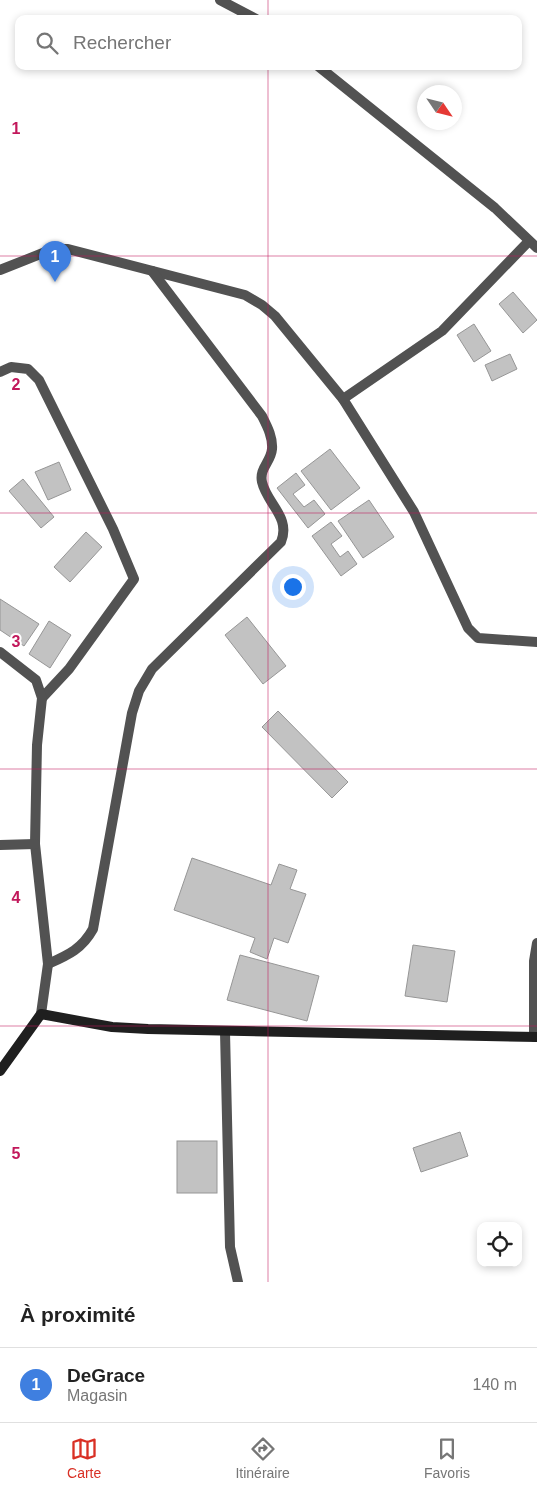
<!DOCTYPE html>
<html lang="fr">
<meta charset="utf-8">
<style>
:root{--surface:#fff;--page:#f2f2f2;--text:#222;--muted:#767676;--line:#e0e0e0;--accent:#d93025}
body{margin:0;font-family:Helvetica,sans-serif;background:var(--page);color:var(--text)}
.controls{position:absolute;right:15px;bottom:15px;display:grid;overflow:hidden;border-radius:10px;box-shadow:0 2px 8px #0003}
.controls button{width:45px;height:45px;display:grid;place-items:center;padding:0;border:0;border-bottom:1px solid var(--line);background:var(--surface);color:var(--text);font:25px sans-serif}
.compass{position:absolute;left:417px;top:85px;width:45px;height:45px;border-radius:50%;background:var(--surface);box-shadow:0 2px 8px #0003;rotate:125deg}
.you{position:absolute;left:292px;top:586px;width:18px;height:18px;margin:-12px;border:4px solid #fff;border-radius:50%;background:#1a73e8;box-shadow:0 0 0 8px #1a73e833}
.badge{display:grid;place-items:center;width:32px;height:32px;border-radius:50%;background:var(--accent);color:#fff;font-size:16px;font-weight:700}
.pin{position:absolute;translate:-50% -41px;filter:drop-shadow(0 1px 2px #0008)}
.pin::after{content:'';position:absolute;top:26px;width:18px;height:15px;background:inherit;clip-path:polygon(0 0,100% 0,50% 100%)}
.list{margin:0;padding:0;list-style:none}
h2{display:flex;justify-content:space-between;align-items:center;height:65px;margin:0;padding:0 20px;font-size:21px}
h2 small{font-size:16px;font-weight:400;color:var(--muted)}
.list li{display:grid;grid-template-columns:32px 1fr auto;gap:15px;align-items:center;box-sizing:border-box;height:75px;padding:0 20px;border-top:1px solid var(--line)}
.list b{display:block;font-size:19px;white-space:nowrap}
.list p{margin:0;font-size:16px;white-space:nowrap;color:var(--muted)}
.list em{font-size:16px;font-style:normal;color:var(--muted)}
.icon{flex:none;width:28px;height:28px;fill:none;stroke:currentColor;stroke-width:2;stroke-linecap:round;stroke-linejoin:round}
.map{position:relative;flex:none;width:537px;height:1282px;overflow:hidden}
.search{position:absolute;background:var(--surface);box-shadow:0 2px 8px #0003;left:15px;right:15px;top:15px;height:55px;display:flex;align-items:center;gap:12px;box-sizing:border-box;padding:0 18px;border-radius:10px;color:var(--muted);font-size:19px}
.sheet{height:140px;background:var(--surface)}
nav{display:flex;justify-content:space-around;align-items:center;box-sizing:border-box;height:70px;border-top:1px solid var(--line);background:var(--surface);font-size:14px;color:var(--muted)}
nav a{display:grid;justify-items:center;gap:2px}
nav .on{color:var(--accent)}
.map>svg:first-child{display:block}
</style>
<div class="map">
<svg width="537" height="1282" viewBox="0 0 537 1282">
<rect width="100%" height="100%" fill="#fff"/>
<g fill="#c2c2c2" stroke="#969696">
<path d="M513,292l24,28 -14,13 -24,-29z"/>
<path d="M474,324l17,27 -17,11 -17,-27z"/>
<path d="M510,354l7,15 -25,12 -7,-16z"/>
<path d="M330,449l30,39 -29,22 -30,-39z"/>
<path d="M59,462l12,28 -23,10 -13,-28z"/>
<path d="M296,473l9,12 -12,9 11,13 10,-7 11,14 -17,14 -31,-40z"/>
<path d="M23,479l31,38 -13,11 -32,-37z"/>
<path d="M369,500l25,37 -31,21 -25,-37z"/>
<path d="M331,522l11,14 -11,8 9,13 8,-6 9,13 -16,12 -29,-40z"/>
<path d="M86,532l16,15 -32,35 -16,-15z"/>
<path d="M0,599l39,25 -15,22 -24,-16z"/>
<path d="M247,617l39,49 -23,18 -38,-49z"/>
<path d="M49,621l22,14 -21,33 -21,-14z"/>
<path d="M278,711l70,71 -16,16 -70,-71z"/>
<path d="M192,858l79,27 8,-21 18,6 -7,19 16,5 -18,49 -14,-5 -7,21 -17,-7 5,-14 -81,-28z"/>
<path d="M413,945l42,6 -8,51 -42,-6z"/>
<path d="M240,955l79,21 -12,45 -80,-21z"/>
<path d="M460,1132l8,24 -47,16 -8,-24z"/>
<rect x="177" y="1141" width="40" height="52"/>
</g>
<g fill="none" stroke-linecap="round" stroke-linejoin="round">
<g stroke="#525252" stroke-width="10">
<path d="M220,0l36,19"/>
<path d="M318,66l177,142 42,40"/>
<path d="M0,270l53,-21h15l177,46 17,10 13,11 68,83 71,113 54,116 10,10 59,4"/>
<path d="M0,372l11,-5 17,2 11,11 74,149 21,50 -65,90 -27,29"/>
<path d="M343,399l99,-68 87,-90"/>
<path d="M0,652l36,28 6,18 -5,47 -2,99 13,120 -7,50"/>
<path d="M0,845l35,-1"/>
<path d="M48,964c20,-9 34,-15 45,-35l39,-216 7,-22 13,-22 129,-127c10,-25 -14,-38 -19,-60 -3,-14 9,-20 10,-33 1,-12 -5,-23 -10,-33l-110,-145"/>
<path d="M225,1032l5,215 8,35"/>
<path d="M534,1037v-76l3,-18"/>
</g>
<path stroke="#1f1f1f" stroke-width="10" d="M0,1071l41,-57 71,13 36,2 389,8"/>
</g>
<path fill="none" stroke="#c2185b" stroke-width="1" stroke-opacity="0.55" d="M268,0v19M268,66v1216M0,256h537M0,513h537M0,769h537M0,1026h537"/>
<g font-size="16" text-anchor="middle" font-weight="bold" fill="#c2185b" stroke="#fff" stroke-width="4" stroke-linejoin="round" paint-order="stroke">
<text x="16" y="134">1</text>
<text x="16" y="390">2</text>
<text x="16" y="647">3</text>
<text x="16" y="903">4</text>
<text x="16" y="1159">5</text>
</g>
</svg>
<div class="controls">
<button><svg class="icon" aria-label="locate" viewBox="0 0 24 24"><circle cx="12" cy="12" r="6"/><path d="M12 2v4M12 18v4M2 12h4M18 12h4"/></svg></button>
</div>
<svg class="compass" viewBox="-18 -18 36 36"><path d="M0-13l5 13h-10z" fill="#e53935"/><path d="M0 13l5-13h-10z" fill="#767676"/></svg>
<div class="you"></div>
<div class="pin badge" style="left:55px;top:282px;background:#3f7fe0">1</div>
<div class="search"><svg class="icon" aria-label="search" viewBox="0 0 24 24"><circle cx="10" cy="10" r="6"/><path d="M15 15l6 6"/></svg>Rechercher</div>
</div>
<section class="sheet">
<h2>À proximité<small></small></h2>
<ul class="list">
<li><span class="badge" style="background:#3f7fe0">1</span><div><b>DeGrace</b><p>Magasin</p></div><em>140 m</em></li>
</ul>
</section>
<nav>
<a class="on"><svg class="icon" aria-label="map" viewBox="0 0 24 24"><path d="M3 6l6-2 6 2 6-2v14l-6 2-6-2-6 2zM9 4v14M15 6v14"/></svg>Carte</a>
<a><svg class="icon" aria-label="directions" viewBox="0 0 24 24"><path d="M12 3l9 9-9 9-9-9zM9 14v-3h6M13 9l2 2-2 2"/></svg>Itinéraire</a>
<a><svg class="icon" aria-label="saved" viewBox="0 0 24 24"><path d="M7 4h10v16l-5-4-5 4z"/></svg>Favoris</a>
</nav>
